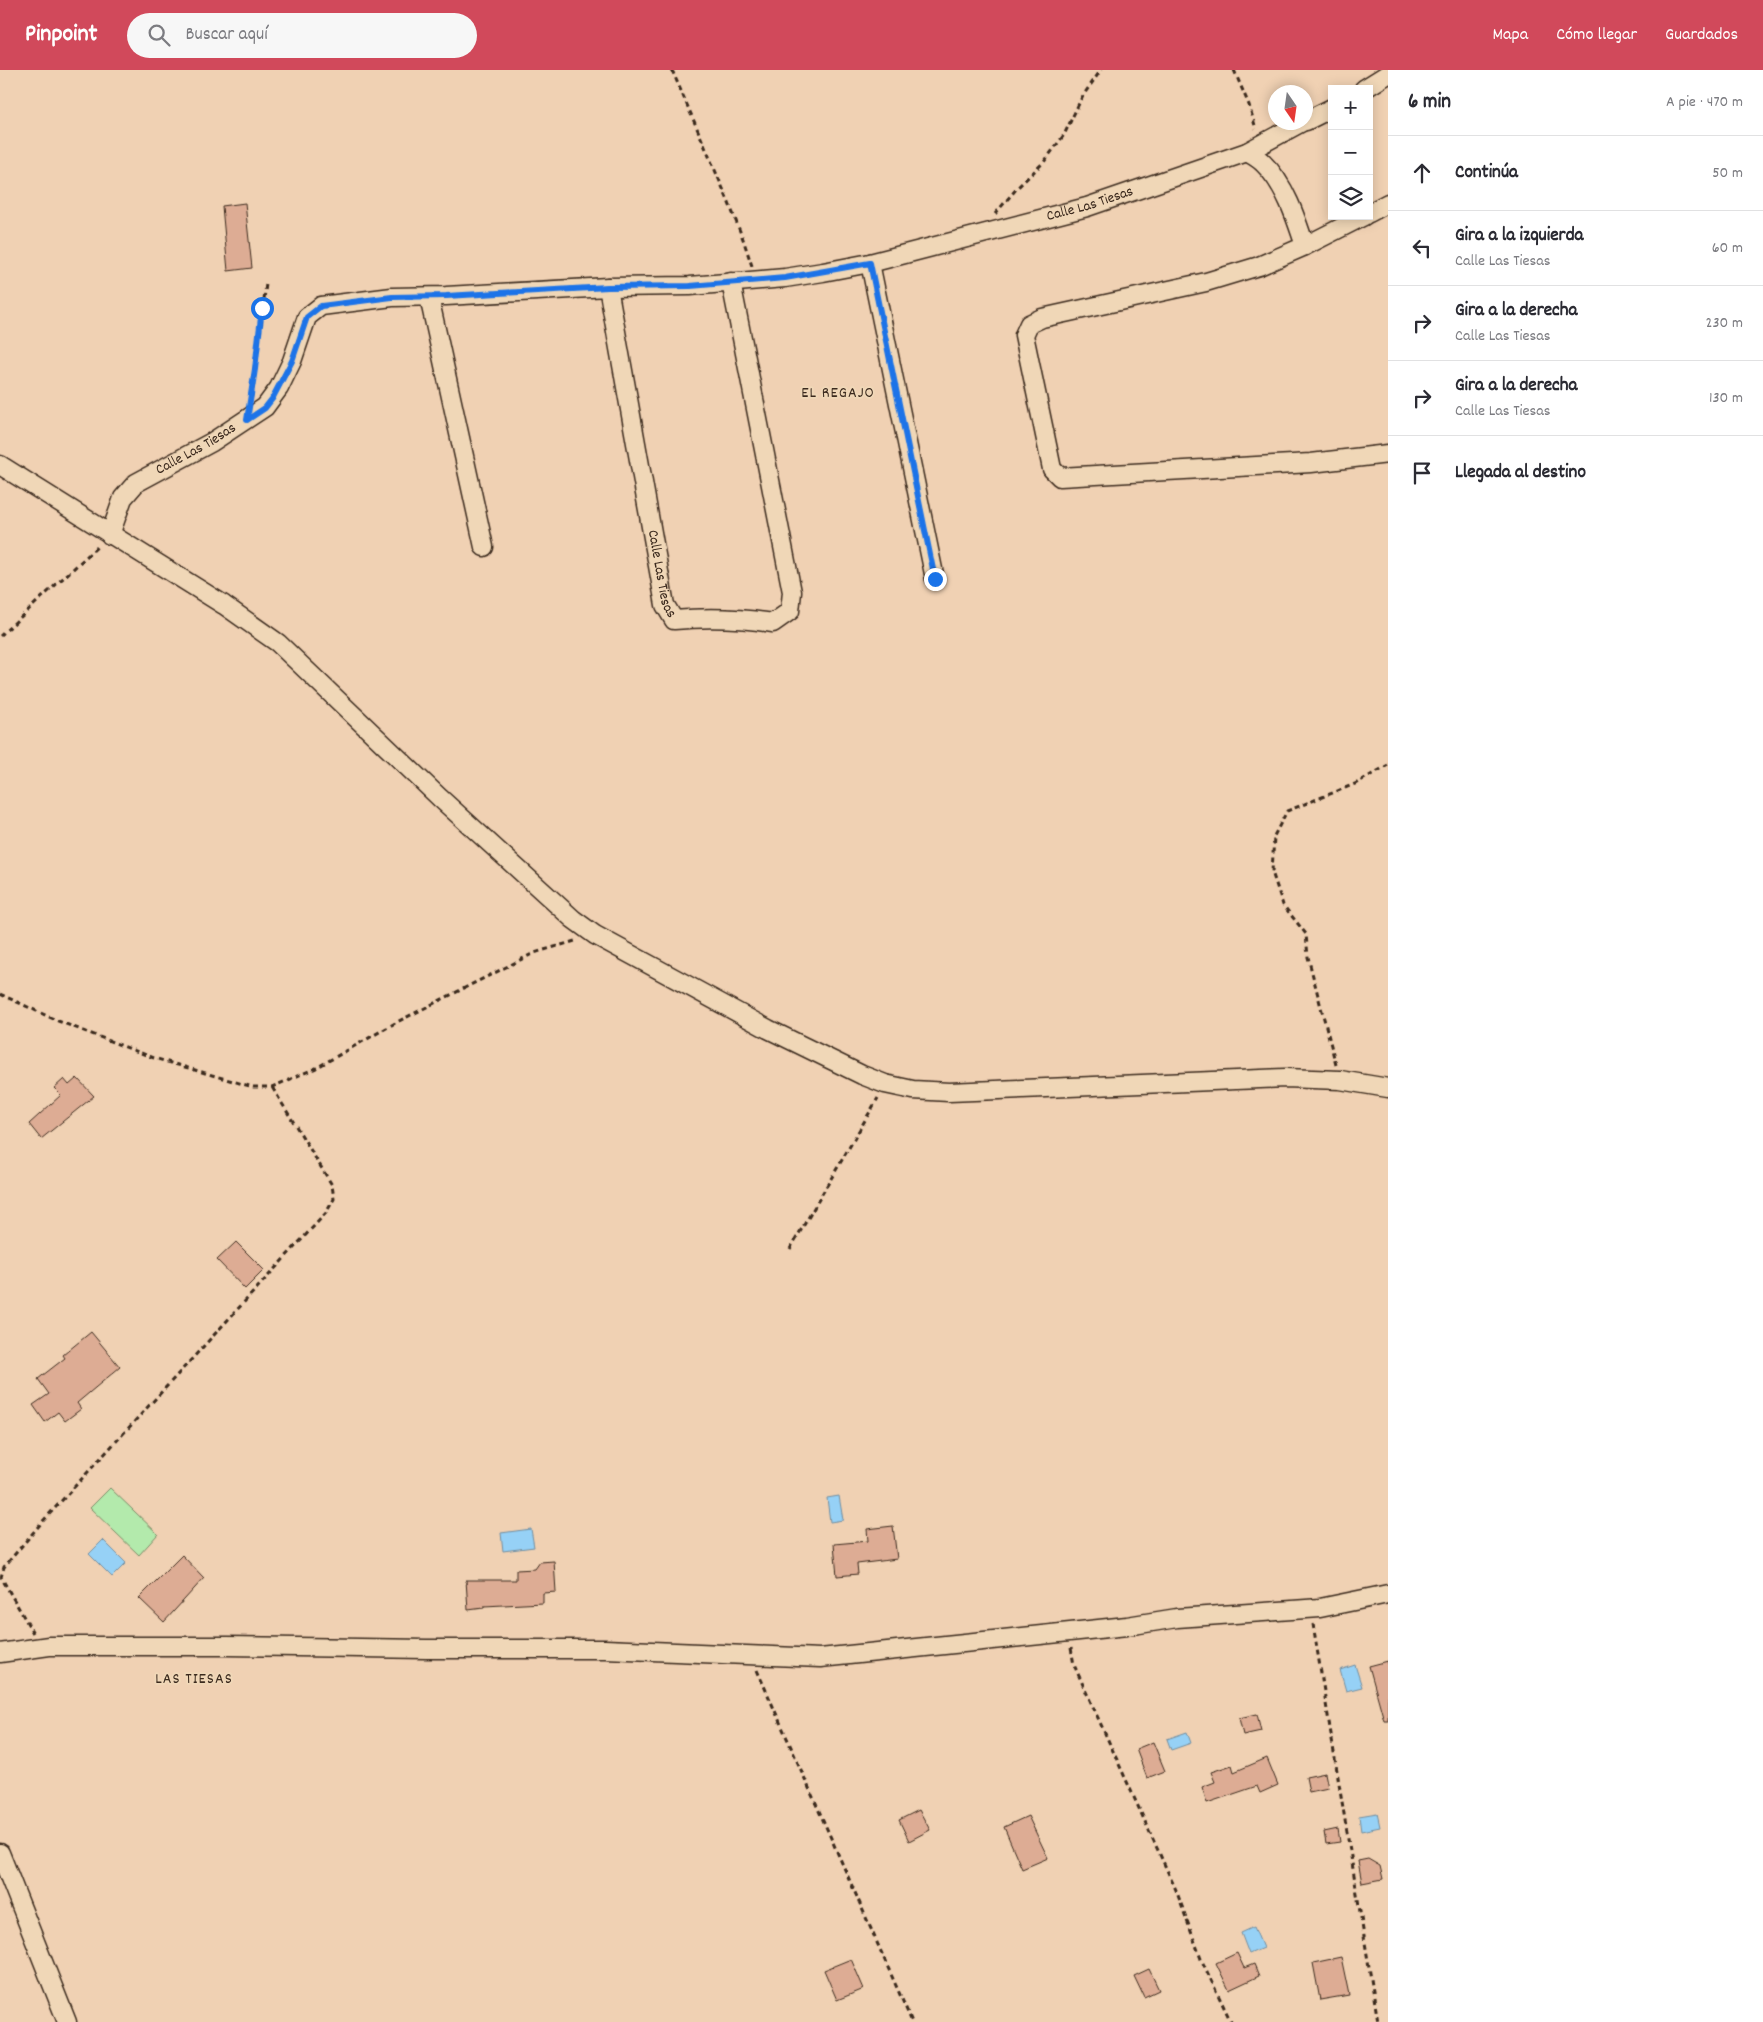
<!DOCTYPE html>
<html lang="es">
<meta charset="utf-8">
<style>
:root{--surface:#fff;--page:#f7f7f7;--text:#2b2b33;--muted:#7c7c81;--line:#e1e1e2;--accent:#d1495b}
body{margin:0;font-family:Dekko,sans-serif;background:var(--page);color:var(--text)}
.controls{position:absolute;right:15px;top:15px;display:grid;overflow:hidden;border-radius:0px;box-shadow:0 2px 12px #0003}
.controls button{width:45px;height:45px;display:grid;place-items:center;padding:0;border:0;border-bottom:1px solid var(--line);background:var(--surface);color:var(--text);font:25px sans-serif}
.compass{position:absolute;left:1268px;top:15px;width:45px;height:45px;border-radius:50%;background:var(--surface);box-shadow:0 2px 12px #0003;rotate:167deg}
.stop{position:absolute;width:15px;height:15px;margin:-11px;border:4px solid #1a73e8;border-radius:50%;background:#fff}
.stop.end{background:#1a73e8;border-color:#fff;box-shadow:0 1px 5px #0008}
.list{margin:0;padding:0;list-style:none}
h2{display:flex;justify-content:space-between;align-items:center;height:65px;margin:0;padding:0 20px;font-size:21px}
h2 small{font-size:16px;font-weight:400;color:var(--muted)}
.list li{display:grid;grid-template-columns:32px 1fr auto;gap:15px;align-items:center;box-sizing:border-box;height:75px;padding:0 20px;border-top:1px solid var(--line)}
.list b{display:block;font-size:19px;white-space:nowrap}
.list p{margin:0;font-size:16px;white-space:nowrap;color:var(--muted)}
.list em{font-size:16px;font-style:normal;color:var(--muted)}
.icon{flex:none;width:28px;height:28px;fill:none;stroke:currentColor;stroke-width:2;stroke-linecap:round;stroke-linejoin:round}
.map{position:relative;flex:none;width:1388px;height:1952px;overflow:hidden}
header{display:flex;align-items:center;gap:30px;box-sizing:border-box;height:70px;padding:0 25px;background:var(--accent);color:#fff}
header strong{font-size:24px}
nav{display:flex;gap:28px;margin-inline-start:auto;font-size:18px}
.search{width:350px;height:45px;background:var(--page);display:flex;align-items:center;gap:12px;box-sizing:border-box;padding:0 18px;border-radius:28px;color:var(--muted);font-size:19px}
main{display:flex}
aside{flex:1;background:var(--surface)}
.map>svg:first-child{display:block}
</style>
<header>
<strong>Pinpoint</strong>
<div class="search"><svg class="icon" aria-label="search" viewBox="0 0 24 24"><circle cx="10" cy="10" r="6"/><path d="M15 15l6 6"/></svg>Buscar aquí</div>
<nav><a>Mapa</a><a>Cómo llegar</a><a>Guardados</a></nav>
</header>
<main>
<div class="map">
<svg width="1388" height="1952" viewBox="0 0 1388 1952">
<rect width="100%" height="100%" fill="#f0d1b3"/>
<filter id="ink" filterUnits="userSpaceOnUse"><feTurbulence type="fractalNoise" baseFrequency=".02" numOctaves="2"/><feDisplacementMap in="SourceGraphic" scale="10" xChannelSelector="R" yChannelSelector="G"/><feConvolveMatrix kernelMatrix="1 2 1 2 8 2 1 2 1" color-interpolation-filters="sRGB"/></filter>
<g filter="url(#ink)">
<path fill="#b3eaac" stroke="#778a65" d="M110,1418l48,46 -19,21 -49,-47z"/>
<g fill="#96d1f6" stroke="#728ea0">
<path d="M839,1426l4,24 -13,2 -3,-24z"/>
<path d="M531,1459l3,18 -31,4 -2,-18z"/>
<path d="M103,1470l23,23 -14,14 -23,-23z"/>
<path d="M1355,1595l7,22 -16,4 -6,-21z"/>
<path d="M1187,1662l4,11 -20,7 -4,-11z"/>
<path d="M1377,1743l3,14 -19,4 -2,-15z"/>
<path d="M1254,1857l9,21 -14,6 -8,-21z"/>
</g>
<g fill="#ddac94" stroke="#3b2a1e">
<path d="M245,133l7,65 -24,3 -6,-65z"/>
<path d="M77,1008l17,18 -53,43 -12,-15 32,-29 -7,-7 10,-9 5,6z"/>
<path d="M236,1172l28,28 -19,19 -28,-29z"/>
<path d="M91,1262l29,35 -43,36 4,6 -16,12 -7,-9 -13,10 -12,-17 16,-11 -11,-15 27,-21 -2,-3z"/>
<path d="M893,1456l4,33 -40,5 1,10 -21,2 -3,-32 34,-3 -1,-12z"/>
<path d="M182,1485l22,23 -40,44 -25,-24z"/>
<path d="M554,1491l2,31 -13,1v10l-59,3v2l-16,2 -2,-30h50v-10l19,-1 5,-7z"/>
<path d="M1388,1591v59h-4l-15,-54z"/>
<path d="M1257,1644l4,17 -18,4 -4,-17z"/>
<path d="M1153,1672l12,29 -18,7 -11,-29z"/>
<path d="M1267,1688l11,27 -18,8 -3,-7 -50,17 -5,-16 13,-5 -4,-10 21,-7 2,7z"/>
<path d="M1325,1703l3,15 -19,4 -3,-15z"/>
<path d="M919,1740l11,20 -21,11 -10,-21z"/>
<path d="M1028,1746l20,42 -26,11 -18,-42z"/>
<path d="M1338,1759l2,13 -14,2 -2,-12z"/>
<path d="M1368,1789l12,7 3,13 -21,4 -4,-22z"/>
<path d="M1237,1883l7,15 10,-4 5,12 -30,14 -13,-27z"/>
<path d="M1341,1887l8,38 -29,5 -7,-37z"/>
<path d="M851,1889l13,30 -27,11 -13,-30z"/>
<path d="M1149,1899l10,21 -15,7 -10,-21z"/>
</g>
<g fill="none" stroke-linecap="round" stroke-linejoin="round">
<g stroke="#3b2a1e" stroke-width="21">
<g id="minor">
<path d="M1364,19l24,-15"/>
<path d="M1306,51l26,-13"/>
<path d="M1247,82c5,3 11,6 16,11 22,21 33,55 42,83l-46,20 -53,16 -164,36 -13,6 -5,11 28,134 8,8 251,-14 77,-9"/>
<path d="M1369,143l19,-10"/>
<path d="M1305,176l59,-30"/>
<path d="M870,193l65,316"/>
<path id="s1" d="M608,217l57,318 9,15c33,-3 66,-2 99,3l17,-12 2,-19 -61,-310"/>
<path d="M429,227l55,250"/>
<path d="M0,395l224,140 54,38 162,155 133,121 22,16 173,94 94,46 23,9 28,6 36,2 336,-14 55,2 48,8"/>
<path id="s2" d="M110,465l13,-37 13,-15 76,-41 53,-35 14,-19 13,-27 15,-44 14,-11 71,-9 54,-1 162,-9 82,-1 95,-8 38,-6 47,-9 217,-56 160,-55 55,-30"/>
<path d="M0,1583l49,-7h178l199,3h179l215,9 307,-32 50,-8 143,-10 68,-14"/>
<path d="M0,1783l67,169"/>
</g>
</g>
<g stroke="#3b2a1e" stroke-width="3" stroke-dasharray="5 4" stroke-linecap="butt">
<path d="M672,0l55,128 16,41 9,27"/>
<path d="M1234,0l15,35 7,24"/>
<path d="M995,144l23,-27 26,-25 20,-27 18,-38 19,-27"/>
<path d="M251,327l15,-113"/>
<path d="M0,566l98,-90"/>
<path d="M0,924l58,27 96,37 99,29h19l44,-19 81,-46 137,-69 41,-12"/>
<path d="M1336,995l-28,-108 -2,-23 -23,-29 -11,-33 2,-36 13,-25 68,-27 33,-19"/>
<path d="M790,1179l88,-151"/>
<path d="M1313,1554l65,398"/>
<path d="M33,1563l-32,-56 3,-10 39,-46 283,-308 8,-14 -2,-14 -60,-98"/>
<path d="M1071,1578l3,17 102,225 25,69 30,63"/>
<path d="M757,1600l155,352"/>
</g>
<use href="#minor" stroke="#f0d7b7" stroke-width="18"/>
</g>
</g>
<g fill="none" stroke-linecap="round" stroke-linejoin="round" filter="url(#ink)">
<path stroke="#1a73e8" stroke-width="6" d="M262,238l-7,61 -8,51 18,-12 7,-9 20,-38 15,-44 14,-11 71,-9 54,-1 162,-9 82,-1 95,-8 85,-15 65,316"/>
</g>
<g text-anchor="middle" dominant-baseline="central" stroke-width="4" stroke-linejoin="round" paint-order="stroke">
<g font-size="15" fill="#3b2a1e" stroke="#f0d7b7">
<text stroke="none"><textPath href="#s2" startOffset="1106">Calle Las Tiesas</textPath></text>
<text stroke="none"><textPath href="#s2" startOffset="128">Calle Las Tiesas</textPath></text>
<text stroke="none"><textPath href="#s1" startOffset="292">Calle Las Tiesas</textPath></text>
</g>
<g font-size="16" letter-spacing="1" fill="#3b2a1e" stroke="#f0d7b7">
<text x="838" y="323">EL REGAJO</text>
<text x="194" y="1609">LAS TIESAS</text>
</g>
</g>
</svg>
<div class="controls">
<button>+</button>
<button>−</button>
<button><svg class="icon" aria-label="layers" viewBox="0 0 24 24"><path d="M12 4l9 5-9 5-9-5zM3 14l9 5 9-5"/></svg></button>
</div>
<svg class="compass" viewBox="-18 -18 36 36"><path d="M0-13l5 13h-10z" fill="#e53935"/><path d="M0 13l5-13h-10z" fill="#7c7c81"/></svg>
<div class="stop" style="left:262px;top:238px"></div>
<div class="stop end" style="left:935px;top:509px"></div>
</div>
<aside>
<h2>6 min<small>A pie · 470 m</small></h2>
<ul class="list">
<li><svg class="icon" aria-label="ahead" viewBox="0 0 24 24"><path d="M12 20V5M6 11l6-6 6 6"/></svg><div><b>Continúa</b></div><em>50 m</em></li>
<li><svg class="icon" aria-label="left" viewBox="0 0 24 24"><path d="M17 20v-9H6M10 6l-5 5 5 5"/></svg><div><b>Gira a la izquierda</b><p>Calle Las Tiesas</p></div><em>60 m</em></li>
<li><svg class="icon" aria-label="right" viewBox="0 0 24 24"><path d="M7 20v-9h11M14 6l5 5-5 5"/></svg><div><b>Gira a la derecha</b><p>Calle Las Tiesas</p></div><em>230 m</em></li>
<li><svg class="icon" aria-label="right" viewBox="0 0 24 24"><path d="M7 20v-9h11M14 6l5 5-5 5"/></svg><div><b>Gira a la derecha</b><p>Calle Las Tiesas</p></div><em>130 m</em></li>
<li><svg class="icon" aria-label="arrive" viewBox="0 0 24 24"><path d="M6 21V4h12l-3 4 3 4H6"/></svg><div><b>Llegada al destino</b></div></li>
</ul>
</aside>
</main>
